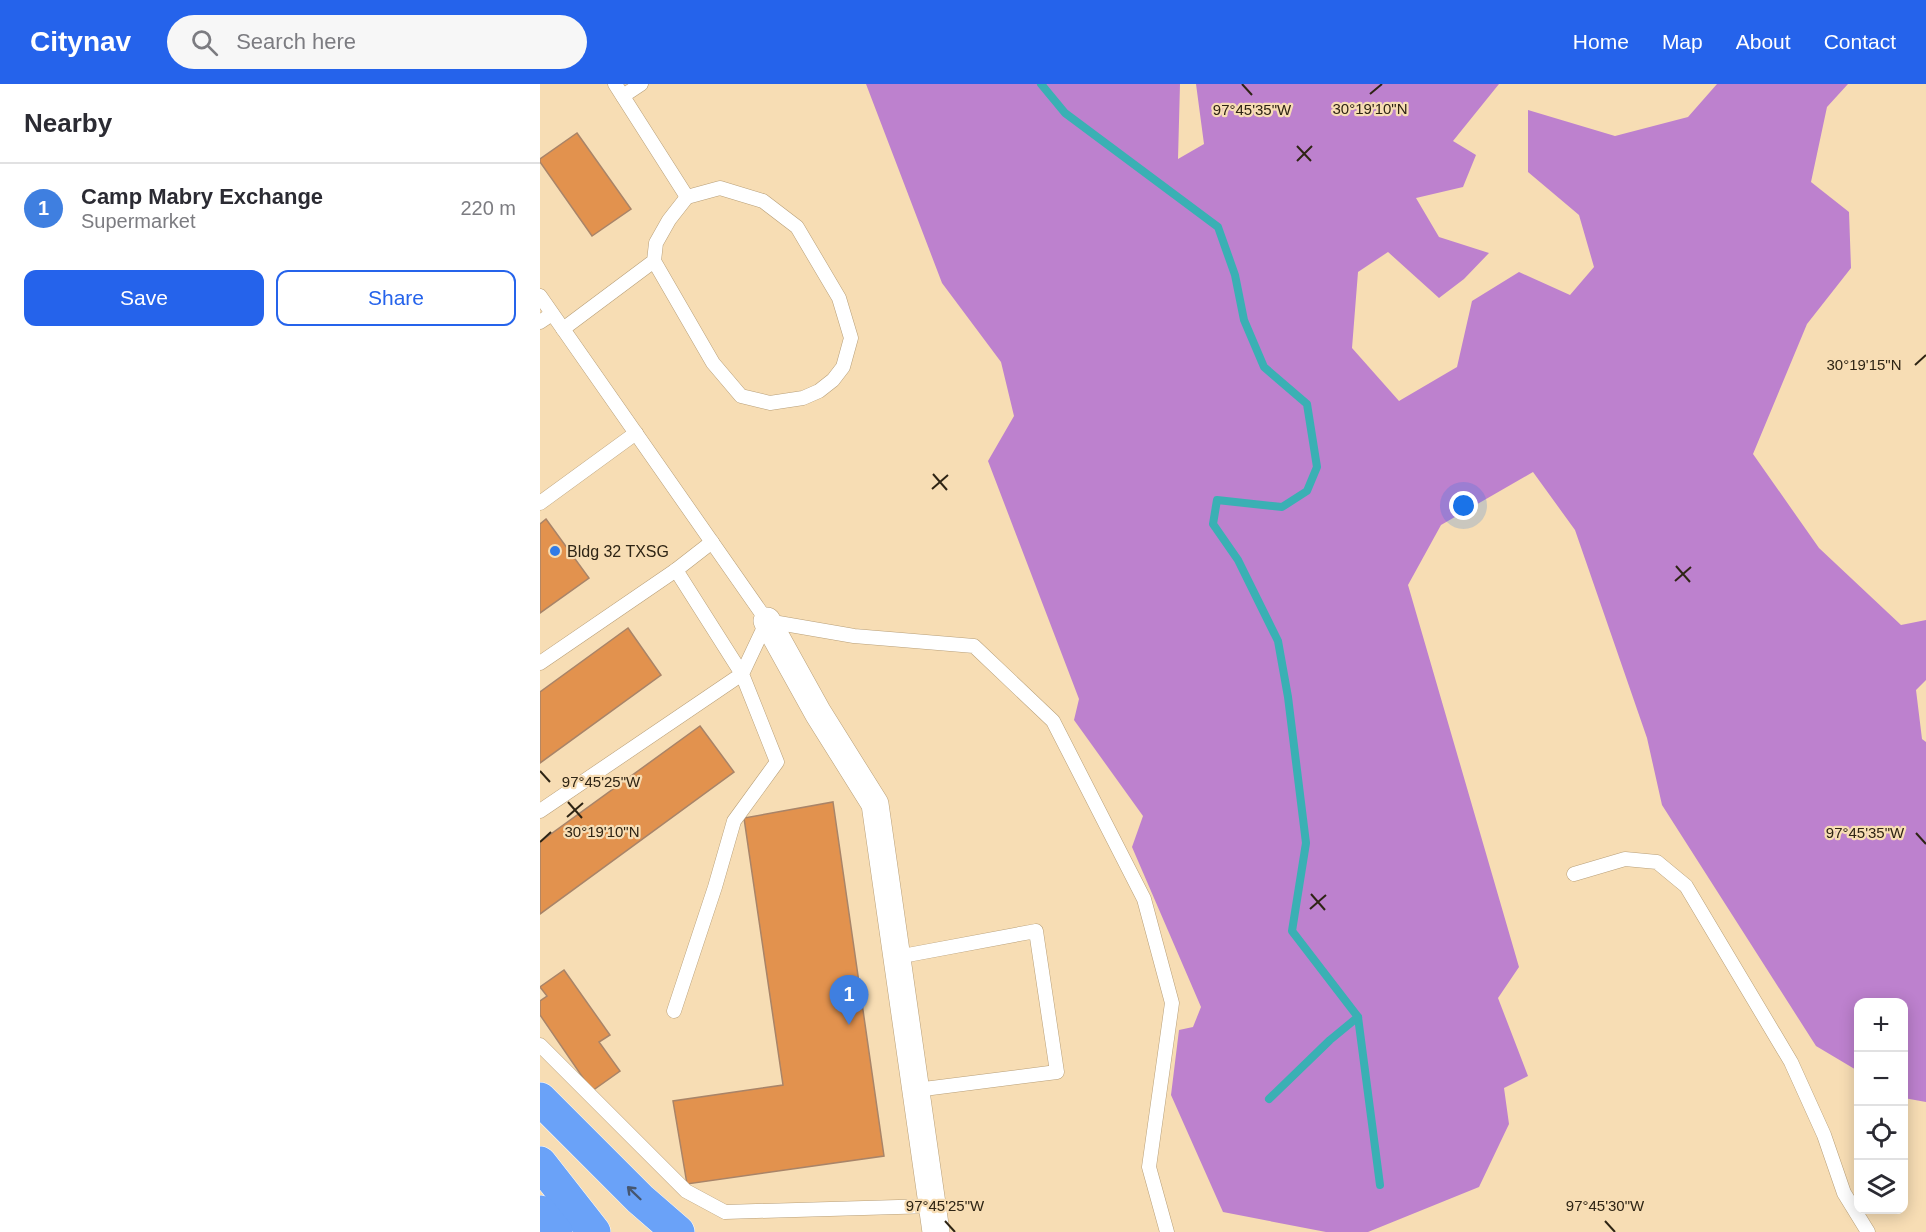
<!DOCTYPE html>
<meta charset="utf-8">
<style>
:root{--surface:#fff;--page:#f7f7f7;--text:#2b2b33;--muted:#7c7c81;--line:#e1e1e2;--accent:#2563eb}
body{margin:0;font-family:Arial,sans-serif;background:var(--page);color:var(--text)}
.controls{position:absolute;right:18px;bottom:18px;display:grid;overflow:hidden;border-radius:12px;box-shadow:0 3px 15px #0003}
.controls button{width:54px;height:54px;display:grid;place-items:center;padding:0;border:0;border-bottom:2px solid var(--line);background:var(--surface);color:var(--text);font:30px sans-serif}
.you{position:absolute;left:924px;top:422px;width:21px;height:21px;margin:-15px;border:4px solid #fff;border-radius:50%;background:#1a73e8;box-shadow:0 0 0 9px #1a73e833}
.badge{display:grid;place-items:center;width:39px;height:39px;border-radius:50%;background:var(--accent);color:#fff;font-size:20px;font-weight:700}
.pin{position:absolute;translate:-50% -50px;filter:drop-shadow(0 2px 3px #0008)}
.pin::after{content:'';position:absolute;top:32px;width:21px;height:18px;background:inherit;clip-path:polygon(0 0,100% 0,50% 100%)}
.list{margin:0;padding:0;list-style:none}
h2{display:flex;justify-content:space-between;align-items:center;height:78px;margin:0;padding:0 24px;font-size:26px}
h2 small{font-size:20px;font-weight:400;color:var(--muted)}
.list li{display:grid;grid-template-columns:39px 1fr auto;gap:18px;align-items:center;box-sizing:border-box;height:90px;padding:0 24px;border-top:2px solid var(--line)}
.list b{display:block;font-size:22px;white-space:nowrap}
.list p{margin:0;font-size:20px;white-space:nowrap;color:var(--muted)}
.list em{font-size:20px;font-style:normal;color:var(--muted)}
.actions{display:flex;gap:12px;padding:18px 24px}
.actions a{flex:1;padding:14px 0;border:2px solid var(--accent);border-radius:12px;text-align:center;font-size:21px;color:var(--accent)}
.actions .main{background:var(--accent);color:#fff}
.icon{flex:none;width:33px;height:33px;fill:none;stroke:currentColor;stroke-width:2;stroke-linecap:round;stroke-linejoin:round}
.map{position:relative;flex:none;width:1386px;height:1148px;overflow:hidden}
header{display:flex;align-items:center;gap:36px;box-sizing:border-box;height:84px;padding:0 30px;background:var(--accent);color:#fff}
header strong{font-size:28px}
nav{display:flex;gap:33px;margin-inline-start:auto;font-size:21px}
.search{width:420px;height:54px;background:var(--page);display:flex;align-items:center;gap:15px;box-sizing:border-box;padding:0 21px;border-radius:33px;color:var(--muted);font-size:22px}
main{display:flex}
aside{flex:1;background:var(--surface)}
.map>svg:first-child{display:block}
</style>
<header>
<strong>Citynav</strong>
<div class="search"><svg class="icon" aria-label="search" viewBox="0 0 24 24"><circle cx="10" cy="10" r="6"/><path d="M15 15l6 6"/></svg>Search here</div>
<nav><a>Home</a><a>Map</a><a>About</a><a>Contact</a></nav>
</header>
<main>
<aside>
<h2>Nearby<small></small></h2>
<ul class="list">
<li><span class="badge" style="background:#3f7fe0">1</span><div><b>Camp Mabry Exchange</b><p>Supermarket</p></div><em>220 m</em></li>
</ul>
<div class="actions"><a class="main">Save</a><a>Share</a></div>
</aside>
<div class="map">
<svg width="1386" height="1148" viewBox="0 0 1386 1148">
<rect width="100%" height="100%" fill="#f7ddb4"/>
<path fill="#bd81ce" d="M326,0h314l-2,75 26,-15 -8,-60h303l-46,57 23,14 -13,32 -47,11 23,39 50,16 -25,26 -25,19 -51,-46 -30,20 -6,76 47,53 58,-34 15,-66 47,-29 51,23 24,-28 -15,-52 -51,-43v-62l87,26 73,-19 29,-33h131l-21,23 -16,75 38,30 2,56 -44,56 -54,130 66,94 82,77 25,-5v60l-10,10 6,49 4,3v360l-22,-4v-96h-46v69l-42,-25 -154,-241 -15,-67 -72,-208 -42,-58 -92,53 -33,60 111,382 -21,31 30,78 -24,12 5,36 -30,63 -111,45h-42l-103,-20 -52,-117 8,-65 14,-3 8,-20 -69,-160 11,-31 -69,-96 5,-21 -91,-238 26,-45 -13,-54 -59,-79z"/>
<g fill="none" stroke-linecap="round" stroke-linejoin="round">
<g stroke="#3ab0b4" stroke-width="8">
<path d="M501,0l24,29 153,114 17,48 9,45 20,47 43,37 10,63 -10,24 -25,16 -65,-7 -4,24 25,36 40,81 10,56 18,146 -14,88 66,86 22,168"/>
<path d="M729,1015l61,-59 28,-23"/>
</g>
</g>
<g fill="#e2924e" stroke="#a98468" stroke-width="1.5">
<path d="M37,49l54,76 -39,27 -52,-74v-3z"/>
<path d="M6,435l43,59 -49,35v-89z"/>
<path d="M88,544l33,47 -121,88v-71z"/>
<path d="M160,642l34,46 -194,142v-72z"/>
<path d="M293,718l51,354 -197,28 -14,-83 110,-16 -39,-267z"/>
<path d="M24,886l46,65 -11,7 21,29 -28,20 -52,-76v-14l7,-5 -7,-9z"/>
</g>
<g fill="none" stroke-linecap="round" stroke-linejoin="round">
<g stroke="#b89f78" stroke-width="15">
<g id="service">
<path d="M75,0l72,113"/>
<path d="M83,12l18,-12"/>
<path d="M0,212l227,325 87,15 120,10 79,75 91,178 28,104 -23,164 18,65"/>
<path d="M0,238l12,-8"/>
<path d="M23,245l91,-68 2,-18 13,-23 18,-23 33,-9 43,13 34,26 42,71 12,40 -8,29 -10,13 -14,11 -16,7 -33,5 -29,-7 -28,-33 -59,-102"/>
<path d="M0,419l96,-70"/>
<path d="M0,579l136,-93 36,-28"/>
<path d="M0,727l202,-137 -66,-104"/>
<path d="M1034,790l51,-15 32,3 29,24 105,176 33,73 20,58 24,39"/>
<path d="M357,873l139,-26 21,141 -141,18"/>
<path d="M134,927l41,-124 19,-66 43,-59 -35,-88 25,-53"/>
<path d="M0,961l146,146 39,21 207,-6"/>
</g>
</g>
<g stroke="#b89f78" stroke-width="28">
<path id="minor" d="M227,537l51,92 57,91 61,428"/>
</g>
<g stroke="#fff" stroke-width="34">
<g id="motorway">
<path d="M0,1015l100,100 38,33"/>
<path d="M0,1079l54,69"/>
<path d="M0,1128l16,20"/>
</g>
</g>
<use href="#service" stroke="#fff" stroke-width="14"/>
<use href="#minor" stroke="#fff" stroke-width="27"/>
<use href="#motorway" stroke="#6aa2f8" stroke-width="33"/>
</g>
<defs><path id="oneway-shaft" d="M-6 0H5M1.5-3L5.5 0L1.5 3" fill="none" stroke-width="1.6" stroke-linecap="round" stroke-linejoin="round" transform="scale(1.5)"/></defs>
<use stroke="#46566f" href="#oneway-shaft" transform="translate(94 1109) rotate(-136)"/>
<path fill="none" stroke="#2e2414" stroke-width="2" d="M702,0l10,11M830,10l12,-10M757,62l14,15M757,77l15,-15M1375,281l11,-10M393,390l14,16M392,405l16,-14M1136,482l14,16M1135,497l16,-14M0,687l10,11M28,718l14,16M27,733l16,-14M1376,749l10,11M0,758l11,-10M771,810l14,16M770,825l16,-14M405,1137l10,11M1065,1137l10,11"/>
<circle fill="#317be7" stroke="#f7ddb4" stroke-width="2" cx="15" cy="467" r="6"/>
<g text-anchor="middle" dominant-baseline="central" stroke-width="4.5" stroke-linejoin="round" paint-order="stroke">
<g font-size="16" fill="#2e2414" stroke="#f7ddb4" text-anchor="start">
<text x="27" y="467">Bldg 32 TXSG</text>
</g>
</g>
<g font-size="15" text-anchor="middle" fill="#2e2414" stroke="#f7ddb4" stroke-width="4.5" stroke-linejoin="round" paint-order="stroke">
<text x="830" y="30">30°19'10"N</text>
<text x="712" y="31">97°45'35"W</text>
<text x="1324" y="286">30°19'15"N</text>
<text x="61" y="703">97°45'25"W</text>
<text x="62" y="753">30°19'10"N</text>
<text x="1325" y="754">97°45'35"W</text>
<text x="405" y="1127">97°45'25"W</text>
<text x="1065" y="1127">97°45'30"W</text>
</g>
</svg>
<div class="controls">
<button>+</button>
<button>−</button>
<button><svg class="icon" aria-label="locate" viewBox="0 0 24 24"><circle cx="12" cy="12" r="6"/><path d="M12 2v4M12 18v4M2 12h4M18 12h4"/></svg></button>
<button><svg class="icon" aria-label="layers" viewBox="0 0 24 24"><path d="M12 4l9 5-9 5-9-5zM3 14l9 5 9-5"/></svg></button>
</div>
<div class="you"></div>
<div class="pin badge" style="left:309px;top:941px;background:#3f7fe0">1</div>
</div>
</main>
